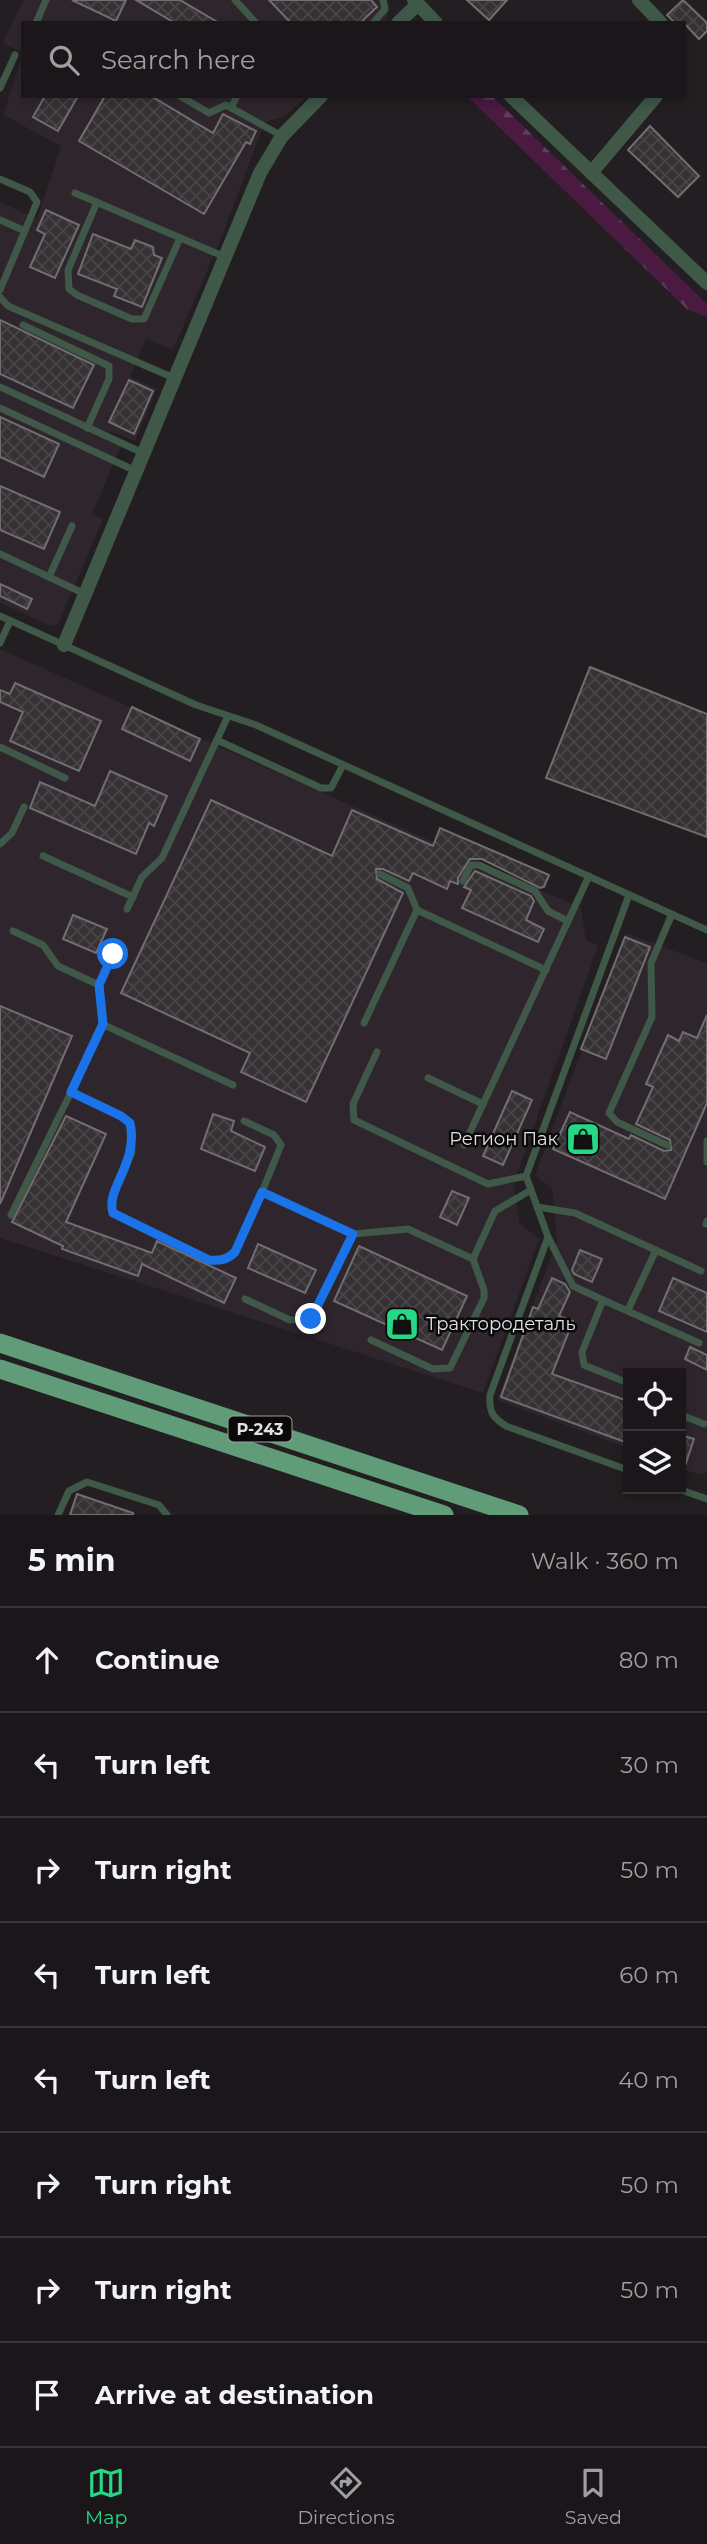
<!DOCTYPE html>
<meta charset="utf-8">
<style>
:root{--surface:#1a1619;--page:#231f22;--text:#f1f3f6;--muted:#9f9fa2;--line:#383538;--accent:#26d886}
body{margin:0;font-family:Montserrat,sans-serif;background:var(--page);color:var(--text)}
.controls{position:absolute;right:21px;bottom:21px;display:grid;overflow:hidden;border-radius:0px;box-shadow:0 4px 10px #0003}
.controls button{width:63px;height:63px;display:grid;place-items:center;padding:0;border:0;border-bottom:2px solid var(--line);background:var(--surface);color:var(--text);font:35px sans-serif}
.stop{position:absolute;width:21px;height:21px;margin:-16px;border:5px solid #1a73e8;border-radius:50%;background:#fff}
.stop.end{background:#1a73e8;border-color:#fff;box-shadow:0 2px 7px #0008}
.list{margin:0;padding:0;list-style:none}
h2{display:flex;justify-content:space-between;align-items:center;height:91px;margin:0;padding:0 28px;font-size:30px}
h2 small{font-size:23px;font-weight:400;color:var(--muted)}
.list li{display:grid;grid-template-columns:46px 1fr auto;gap:21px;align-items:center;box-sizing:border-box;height:105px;padding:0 28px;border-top:2px solid var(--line)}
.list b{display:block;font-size:26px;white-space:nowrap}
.list em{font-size:23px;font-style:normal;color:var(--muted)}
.icon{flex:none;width:38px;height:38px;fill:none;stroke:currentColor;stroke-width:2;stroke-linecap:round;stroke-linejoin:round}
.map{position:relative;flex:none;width:707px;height:1515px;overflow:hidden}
.search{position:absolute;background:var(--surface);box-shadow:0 4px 10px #0003;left:21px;right:21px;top:21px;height:77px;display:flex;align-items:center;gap:18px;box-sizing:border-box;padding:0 24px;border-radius:0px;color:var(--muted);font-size:26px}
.sheet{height:931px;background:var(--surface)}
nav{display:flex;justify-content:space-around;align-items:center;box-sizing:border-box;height:98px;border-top:2px solid var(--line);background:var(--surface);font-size:19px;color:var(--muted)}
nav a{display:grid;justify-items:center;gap:4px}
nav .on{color:var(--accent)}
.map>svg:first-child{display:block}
</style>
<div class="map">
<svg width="707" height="1515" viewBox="0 0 707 1515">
<defs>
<pattern id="forest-firs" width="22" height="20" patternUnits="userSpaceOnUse" patternTransform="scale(1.75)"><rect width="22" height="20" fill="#4a1a41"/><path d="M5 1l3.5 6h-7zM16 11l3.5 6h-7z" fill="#643b5c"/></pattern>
<pattern id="building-cross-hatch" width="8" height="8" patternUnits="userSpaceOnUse" patternTransform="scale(1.75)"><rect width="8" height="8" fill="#353134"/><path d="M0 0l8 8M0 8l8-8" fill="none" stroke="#484547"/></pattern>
</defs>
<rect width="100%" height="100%" fill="#221e21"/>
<g fill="#2f262d">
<path d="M23,0h365l1,8 -3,15h-363v73h284l-22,20 -20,6 -41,109 -51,119 -27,-11 -16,38 27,12 -22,52 -25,-10 -4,9 15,6 -29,68 11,5 -45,105 -7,2 -51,-23v-401l37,17 24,-73 -58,-31 20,-62 -20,-10z"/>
<path d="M0,649l581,259 5,32 12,6 -84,237 5,40 20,16 -56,154 -483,-155z"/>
<path d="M626,933l81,30v510l-10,1 -16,-6v-95h-53v75l-131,-48 60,-159 -5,-52 -17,-14z"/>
</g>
<path fill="url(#forest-firs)" d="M467,96h25l215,208v13l-20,-8z"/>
<g fill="url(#building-cross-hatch)" stroke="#716d70" stroke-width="2">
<path d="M72,0h54l-10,21z"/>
<path d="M136,0h44l39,23h-44z"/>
<path d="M269,0h102l6,7 -17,16h-69z"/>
<path d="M467,0h40l-18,20z"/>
<path d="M683,0l24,23v8l-8,8 -15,-16h-9l-8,-8z"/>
<path d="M45,96h33l-20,35 -25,-14z"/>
<path d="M105,96h46l62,37 10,-19 33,17 -6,13 -4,-2 -42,72 -125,-73z"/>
<path d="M650,126l49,50 -21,21 -50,-47z"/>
<path d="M46,210l33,15 -24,53 -25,-11 15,-33 -8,-4z"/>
<path d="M93,234l38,15 4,-9 18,7 1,8 8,3 -20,49 -28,-11 3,-7 -39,-15z"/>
<path d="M0,320l94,45 -21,43 -73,-34z"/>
<path d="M129,380l24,11 -19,43 -25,-12z"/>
<path d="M0,417l59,27 -15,33 -44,-20z"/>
<path d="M0,486l60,26 -16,37 -44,-19z"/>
<path d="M0,584l32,15 -5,10 -27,-13z"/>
<path d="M590,667l117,47v123l-161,-59z"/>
<path d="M15,683l86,38 -22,50 -69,-30 13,-29 -23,-10v-12l10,4z"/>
<path d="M132,707l68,32 -10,22 -68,-32z"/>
<path d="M110,771l57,25 -13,30 -5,-3 -13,31 -106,-46 10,-26 55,24z"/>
<path d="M211,800l121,56 20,-46 81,36 7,-18 109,47 -5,12 -4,1 -58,-29h-12l-12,19v6l-8,-3 -3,8 -34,-16 -4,8 -26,-12h-7l1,10 26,14 -97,209 -65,-30 9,-19 -129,-60z"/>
<path d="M475,871l56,25 3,5 -8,19 18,9 -6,13 -76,-34 9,-18 -7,-3z"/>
<path d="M73,915l34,14 -11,24 -33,-14z"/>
<path d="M625,937l25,10 -44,112 -25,-10z"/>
<path d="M0,1006l72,30 -72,168z"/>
<path d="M707,1015v88l-42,96 -112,-50 17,-37 59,27 2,-4 33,16 7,-1 -1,-10 -34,-16 17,-37 -7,-3 22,-49 11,6 4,-9 14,6z"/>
<path d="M512,1091l20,9 -29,65 -20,-9z"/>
<path d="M213,1114l21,7 -3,10 34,16 -10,24 -54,-22z"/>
<path d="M66,1116l40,18 -40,88 86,31 5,-12 79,37 -12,25 -82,-39 -4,12 -76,-27 1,-3 -51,-24z"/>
<path d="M452,1191l17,7 -12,27 -17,-8z"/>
<path d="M258,1244l58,26 -11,23 -57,-25z"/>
<path d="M359,1246l108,50 -25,54 -108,-49z"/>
<path d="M580,1250l22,9 -10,23 -18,-8 -2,-4z"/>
<path d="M552,1278l13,6 5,8 -11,24 14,5 -21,53 76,27v42l-127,-46 32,-90 5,2z"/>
<path d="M673,1278l34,15v39l-48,-21z"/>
<path d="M690,1347l17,8v15l-22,-11z"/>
<path d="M681,1435l13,4 -11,33 -2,-1z"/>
<path d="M77,1494l56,19v2h-63z"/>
</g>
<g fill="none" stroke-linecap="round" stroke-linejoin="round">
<g stroke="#3f5848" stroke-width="7">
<path d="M235,0l21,23"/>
<path d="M36,23l10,-23"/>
<path d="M373,23l12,-14 -2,-9"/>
<path d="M0,88l15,-33"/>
<path d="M180,96l29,17 17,-8 56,31"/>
<path d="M231,108l6,-12"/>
<path d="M0,179l30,13 7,10 -37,88"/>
<path d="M75,193l150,64"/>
<path d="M97,202l-29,68 1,19 8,6 55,24h12l36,-81"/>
<path d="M0,220l25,11"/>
<path d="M0,297l8,9 166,72"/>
<path d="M23,325l86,41v13l-22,49"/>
<path d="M0,387l143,66"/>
<path d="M0,408l136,63"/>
<path d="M0,554l85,40"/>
<path d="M49,577l23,-51"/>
<path d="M0,616l196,89 60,20 451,205"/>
<path d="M0,643l10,-22"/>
<path d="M217,740l104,48h10l12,-23"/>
<path d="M0,747l65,31"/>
<path d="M0,844l12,-11 12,-26"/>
<path d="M43,856l90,41"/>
<path d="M380,874l28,14 9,22"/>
<path d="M463,881l8,-16h8l56,26 13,20 20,10"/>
<path d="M127,909l15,-32 20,-19 66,-142"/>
<path d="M13,931l30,14 15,21 41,19"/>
<path d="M113,954l-14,31 3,39 -31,68 50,24 9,7 2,29 -20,46 1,15 96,47c12,1 18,1 26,-8l27,-60"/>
<path d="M364,1023l53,-113 129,60"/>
<path d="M102,1024l131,61"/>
<path d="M377,1052l-24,52 1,16 134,64 38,-8"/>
<path d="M428,1078l55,26"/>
<path d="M244,1121l30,14 7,10 -19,47 91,42 55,-5 65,30 22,-48 36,-21"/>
<path d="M707,1141v21"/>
<path d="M464,1145l125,-269"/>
<path d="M667,1145l-50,-23 -8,-9 43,-96 -1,-54 21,-49"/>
<path d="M537,1207l38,6 126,58"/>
<path d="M11,1215l60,-123"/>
<path d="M706,1224l1,-3"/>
<path d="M548,1237l25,49 30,14 -21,52 2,13 44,18"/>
<path d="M245,1299l45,21 21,-1 42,-85"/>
<path d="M603,1300l96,43"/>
<path d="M628,1310l28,-60"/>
<path d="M371,1340l62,29 17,-1 34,-70v-8l-11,-31"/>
<path d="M681,1415l23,9"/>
<path d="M628,1470l-122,-44c-14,-9 -17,-14 -16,-31l58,-158 -22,-61 103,-281"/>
<path d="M678,1489l29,10"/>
<path d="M58,1515l11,-24 18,-9 72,23 8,10"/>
</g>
<g stroke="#3f5848" stroke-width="14">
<path d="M414,0l22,23"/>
<path d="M639,0l22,23"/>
<path d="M398,23l20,-19"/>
<path d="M511,96l196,187"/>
<path d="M591,173l65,-77"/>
<path d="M64,645l196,-472 22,-37 39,-40"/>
</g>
<g stroke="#609c78" stroke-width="19">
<path d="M0,1343l519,172"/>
<path d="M0,1369l444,146"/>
</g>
</g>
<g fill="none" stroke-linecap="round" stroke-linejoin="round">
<path stroke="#1a73e8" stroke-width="9" d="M113,954l-14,31 4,39 -32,68 50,24 9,7c9,40 -25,66 -17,90l96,47c11,1 18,0 26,-8l27,-60 91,42 -42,85"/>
</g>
<defs>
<g id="shop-square" transform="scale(1.75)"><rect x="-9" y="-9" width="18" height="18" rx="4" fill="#26d886" stroke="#0a090a"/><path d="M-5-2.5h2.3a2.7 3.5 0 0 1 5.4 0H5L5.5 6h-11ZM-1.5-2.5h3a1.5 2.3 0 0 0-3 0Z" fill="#111"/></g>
</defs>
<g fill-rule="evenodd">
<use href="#shop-square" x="583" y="1139"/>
<use href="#shop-square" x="402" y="1324"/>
</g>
<g text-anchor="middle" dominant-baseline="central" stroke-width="5" stroke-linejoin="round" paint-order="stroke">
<rect fill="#0a090a" stroke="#a1a0a1" stroke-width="2" x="228.5" y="1416.5" width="63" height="25" rx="5"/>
<g font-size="16" font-weight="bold" fill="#e2e0e2">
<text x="260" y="1429">Р-243</text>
</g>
<g font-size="18" fill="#e2e0e2" stroke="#0a090a" text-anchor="end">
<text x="558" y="1139">Регион Пак</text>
<text x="426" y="1324" text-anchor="start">Трактородеталь</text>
</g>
</g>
</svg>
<div class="controls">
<button><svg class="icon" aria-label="locate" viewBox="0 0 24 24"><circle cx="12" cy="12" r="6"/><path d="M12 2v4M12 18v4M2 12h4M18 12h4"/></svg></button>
<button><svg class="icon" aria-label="layers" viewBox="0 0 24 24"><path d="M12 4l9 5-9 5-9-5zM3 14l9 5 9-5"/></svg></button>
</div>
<div class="stop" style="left:113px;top:954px"></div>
<div class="stop end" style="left:311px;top:1319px"></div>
<div class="search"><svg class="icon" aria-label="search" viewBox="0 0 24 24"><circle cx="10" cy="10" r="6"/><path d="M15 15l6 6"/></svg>Search here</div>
</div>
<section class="sheet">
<h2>5 min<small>Walk · 360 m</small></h2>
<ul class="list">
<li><svg class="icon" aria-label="ahead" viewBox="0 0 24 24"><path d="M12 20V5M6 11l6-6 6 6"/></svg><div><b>Continue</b></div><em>80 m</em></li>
<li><svg class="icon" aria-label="left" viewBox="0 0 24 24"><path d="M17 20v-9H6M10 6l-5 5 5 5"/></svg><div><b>Turn left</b></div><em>30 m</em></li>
<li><svg class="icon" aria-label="right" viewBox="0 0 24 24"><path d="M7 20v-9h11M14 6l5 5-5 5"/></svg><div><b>Turn right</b></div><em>50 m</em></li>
<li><svg class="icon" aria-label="left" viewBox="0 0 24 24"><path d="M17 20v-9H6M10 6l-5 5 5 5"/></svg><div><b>Turn left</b></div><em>60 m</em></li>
<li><svg class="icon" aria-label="left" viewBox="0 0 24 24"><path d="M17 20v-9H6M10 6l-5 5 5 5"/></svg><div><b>Turn left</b></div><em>40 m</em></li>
<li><svg class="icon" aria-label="right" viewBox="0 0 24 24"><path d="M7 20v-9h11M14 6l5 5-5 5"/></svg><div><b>Turn right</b></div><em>50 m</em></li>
<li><svg class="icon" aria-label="right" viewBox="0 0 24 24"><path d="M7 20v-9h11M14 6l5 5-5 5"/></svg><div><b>Turn right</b></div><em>50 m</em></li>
<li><svg class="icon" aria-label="arrive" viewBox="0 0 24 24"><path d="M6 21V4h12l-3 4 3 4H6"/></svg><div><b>Arrive at destination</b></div></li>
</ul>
</section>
<nav>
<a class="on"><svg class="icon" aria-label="map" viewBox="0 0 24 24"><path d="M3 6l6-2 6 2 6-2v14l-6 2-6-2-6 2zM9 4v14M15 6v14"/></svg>Map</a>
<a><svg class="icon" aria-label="directions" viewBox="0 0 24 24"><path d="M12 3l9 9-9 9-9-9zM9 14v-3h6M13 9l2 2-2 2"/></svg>Directions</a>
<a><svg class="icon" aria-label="saved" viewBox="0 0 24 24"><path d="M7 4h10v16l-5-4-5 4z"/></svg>Saved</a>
</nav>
